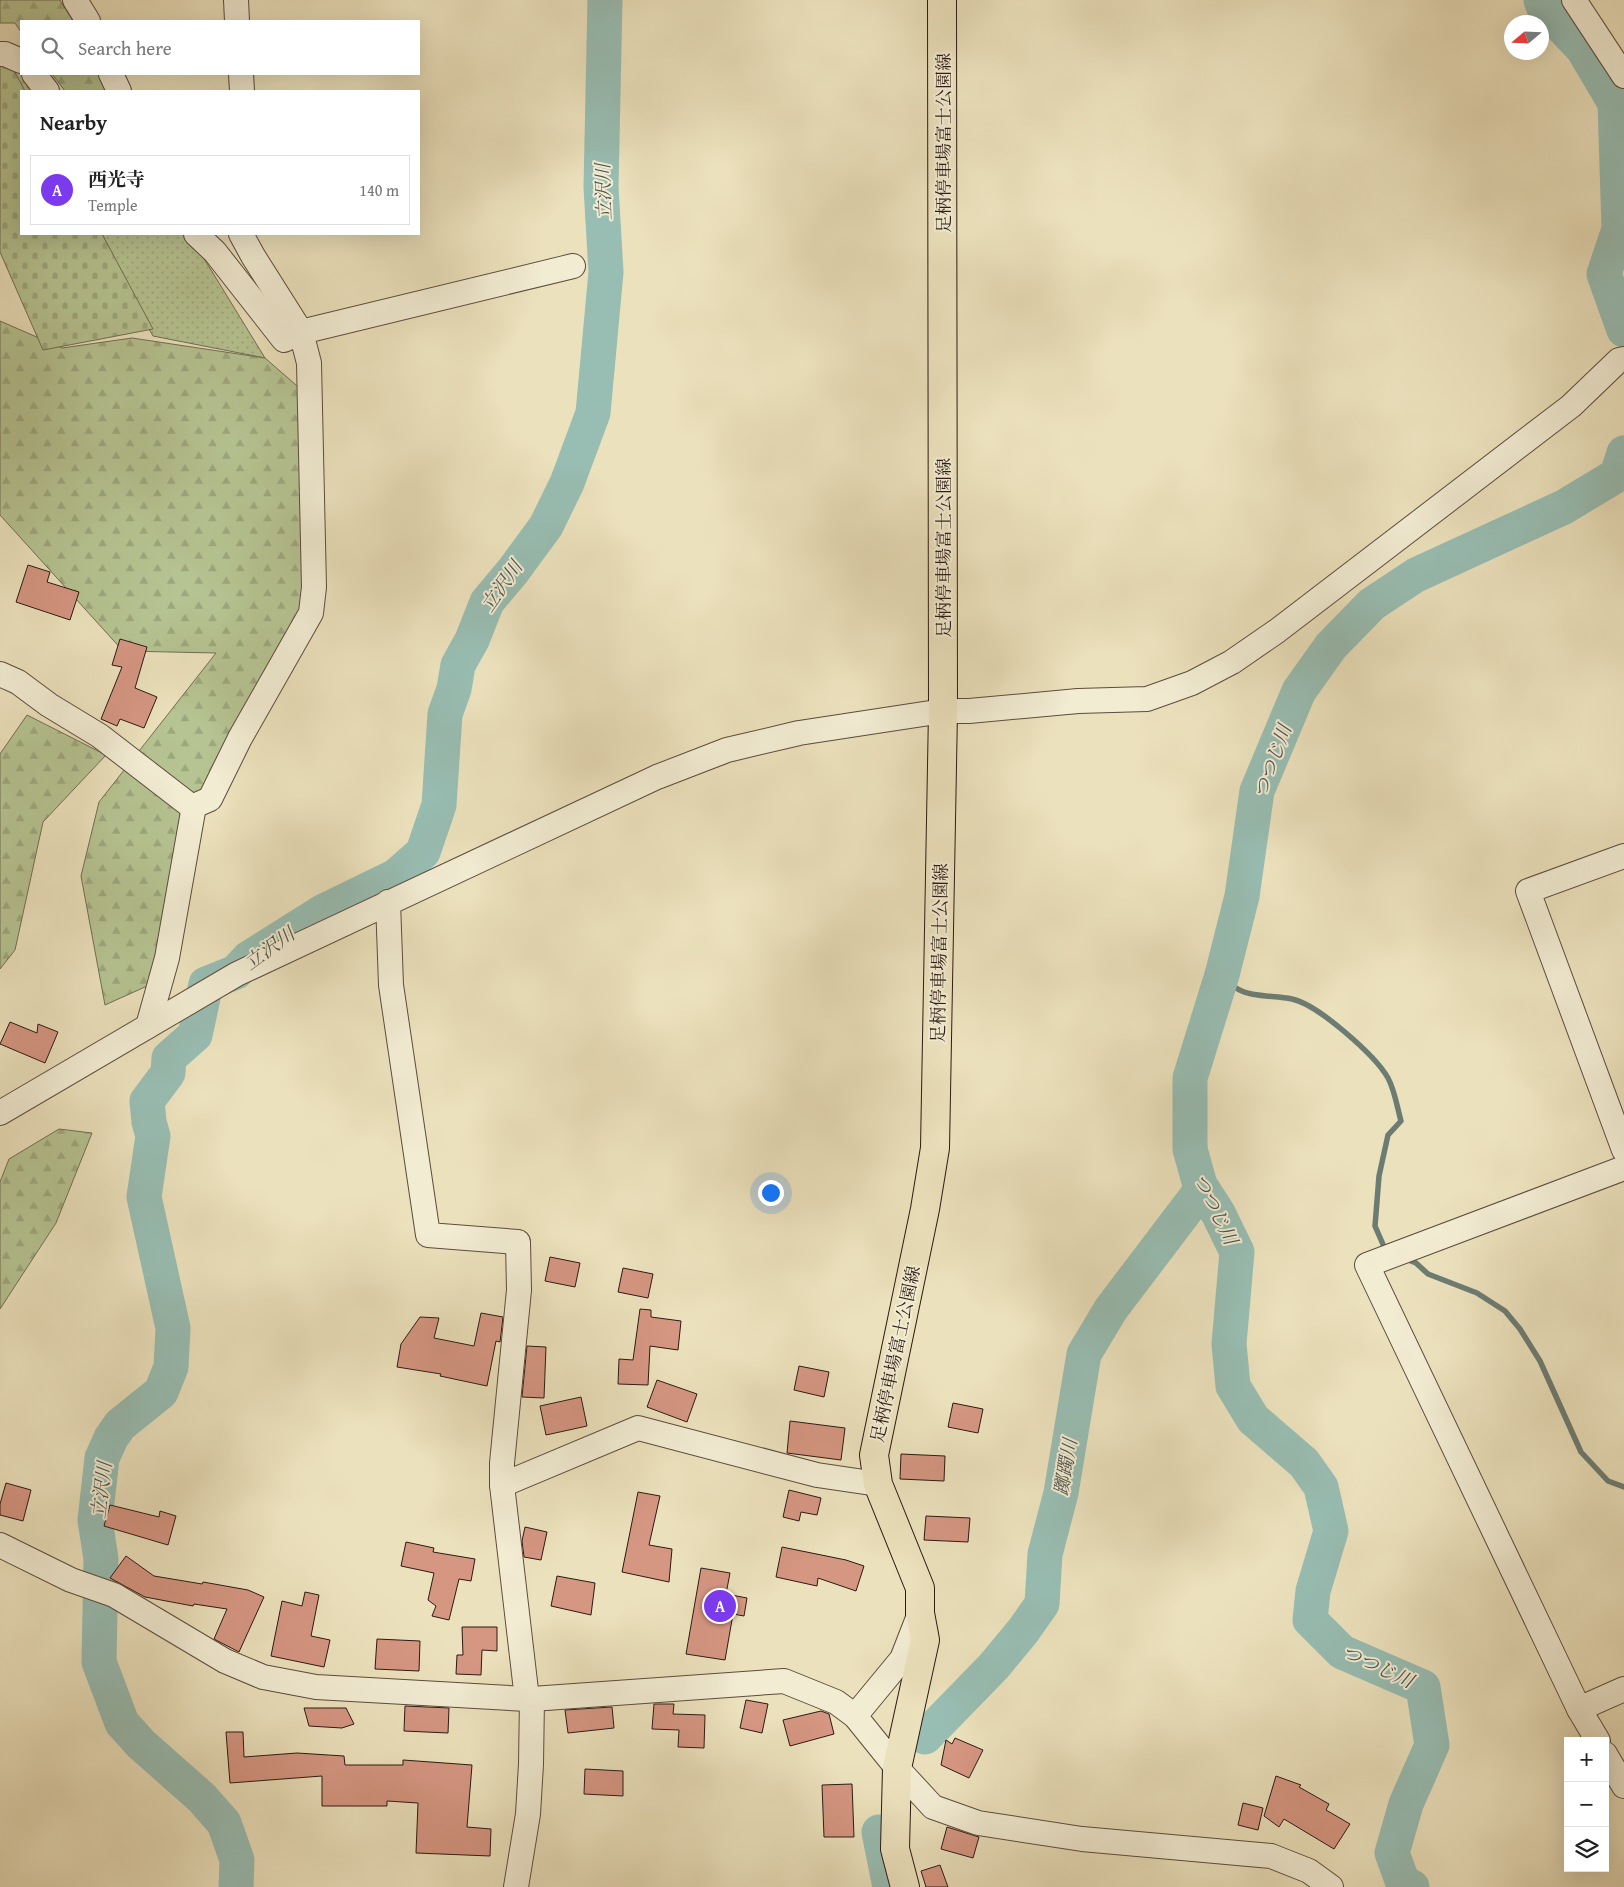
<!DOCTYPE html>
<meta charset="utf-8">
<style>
:root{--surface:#fff;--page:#f2f2f2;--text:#222;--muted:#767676;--line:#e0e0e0;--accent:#7c3aed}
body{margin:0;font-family:"Gentium Book Plus","Noto Serif JP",serif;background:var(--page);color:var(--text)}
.controls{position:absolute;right:15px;bottom:15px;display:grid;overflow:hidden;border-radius:0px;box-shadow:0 5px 20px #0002}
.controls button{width:45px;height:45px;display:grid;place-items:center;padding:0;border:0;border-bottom:1px solid var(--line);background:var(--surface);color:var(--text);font:25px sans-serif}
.compass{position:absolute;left:1504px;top:15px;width:45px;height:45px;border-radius:50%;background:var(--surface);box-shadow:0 5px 20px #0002;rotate:251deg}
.you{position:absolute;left:770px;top:1192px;width:18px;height:18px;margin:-12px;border:4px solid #fff;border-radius:50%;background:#1a73e8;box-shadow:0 0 0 8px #1a73e833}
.badge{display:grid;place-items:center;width:32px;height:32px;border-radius:50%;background:var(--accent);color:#fff;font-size:16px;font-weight:700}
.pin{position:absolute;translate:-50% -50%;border:2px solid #fff;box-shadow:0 1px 5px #0006}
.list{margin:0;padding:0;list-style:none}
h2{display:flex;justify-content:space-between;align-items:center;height:65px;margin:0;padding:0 20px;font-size:21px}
h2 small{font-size:16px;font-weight:400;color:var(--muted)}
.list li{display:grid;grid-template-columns:32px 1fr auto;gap:15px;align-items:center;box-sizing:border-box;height:70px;margin:0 10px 10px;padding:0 10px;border:1px solid var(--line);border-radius:0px}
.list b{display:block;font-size:19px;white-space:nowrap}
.list p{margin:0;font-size:16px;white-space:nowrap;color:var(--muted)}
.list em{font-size:16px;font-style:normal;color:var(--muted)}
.icon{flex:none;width:28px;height:28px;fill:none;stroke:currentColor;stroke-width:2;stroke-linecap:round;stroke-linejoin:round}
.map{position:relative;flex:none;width:1624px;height:1887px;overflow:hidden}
.search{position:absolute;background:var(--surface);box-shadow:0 5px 20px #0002;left:20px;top:20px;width:400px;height:55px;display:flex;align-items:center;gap:12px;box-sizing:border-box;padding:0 18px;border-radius:0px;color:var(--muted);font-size:19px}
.panel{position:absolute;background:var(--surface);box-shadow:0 5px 20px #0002;left:20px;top:90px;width:400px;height:145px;border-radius:0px}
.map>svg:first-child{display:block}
</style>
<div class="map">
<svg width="1624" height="1887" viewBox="0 0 1624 1887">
<defs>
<pattern id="grass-dots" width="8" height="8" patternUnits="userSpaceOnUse" patternTransform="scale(1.25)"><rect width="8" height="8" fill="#b6c392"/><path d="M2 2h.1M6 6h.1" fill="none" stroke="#9da77d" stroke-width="1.8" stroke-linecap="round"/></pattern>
<pattern id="forest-firs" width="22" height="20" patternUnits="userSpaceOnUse" patternTransform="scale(1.25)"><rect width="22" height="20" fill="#b6c392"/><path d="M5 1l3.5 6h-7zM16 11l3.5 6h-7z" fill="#9da77d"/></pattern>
<pattern id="cemetery-stones" width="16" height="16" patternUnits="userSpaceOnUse" patternTransform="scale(1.25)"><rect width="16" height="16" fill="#b6c392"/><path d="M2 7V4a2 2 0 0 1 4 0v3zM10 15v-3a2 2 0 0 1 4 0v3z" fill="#9da77d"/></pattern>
</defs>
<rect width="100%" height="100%" fill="#ebe1bc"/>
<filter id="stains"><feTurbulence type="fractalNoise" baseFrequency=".004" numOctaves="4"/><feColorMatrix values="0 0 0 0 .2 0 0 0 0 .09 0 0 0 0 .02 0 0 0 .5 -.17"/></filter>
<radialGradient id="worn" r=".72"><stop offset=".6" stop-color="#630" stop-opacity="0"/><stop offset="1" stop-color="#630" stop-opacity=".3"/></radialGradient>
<g fill="url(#grass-dots)" stroke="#716e52">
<path d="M0,64l21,1v9h9l13,17h-22z"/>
<path d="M95,234h90l7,5 73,119 -112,-22z"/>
</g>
<g fill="url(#forest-firs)" stroke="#716e52">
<path d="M0,0h60l13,21h-52v11l-6,-9h-15z"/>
<path d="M52,74h54l12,17h-53z"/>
<path d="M0,321l62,27 70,-10 133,20 53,46 -8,189 -118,214 -36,175 -51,23 -24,-129 18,-74 117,-149 -93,-2 -123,-136z"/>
<path d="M27,715l79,40 -63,67 -28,128 -15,19v-215z"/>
<path d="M59,1129l33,4 -36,90 -56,86v-127l9,-23z"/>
</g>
<path fill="url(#cemetery-stones)" stroke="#716e52" d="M0,54h5l20,37h-4v143h81l51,95 -110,21 -43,-98z"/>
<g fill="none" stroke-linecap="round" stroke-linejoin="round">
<g stroke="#6d7c72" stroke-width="5.5">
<path d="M1222,975c4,4 9,10 14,13 15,10 39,7 56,11 25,5 83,56 96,79 7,13 9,29 13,43l-13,14 -9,41 -4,50 10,23 4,2"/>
<path d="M1406,1259l10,4 12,11 49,19 28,18 15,18 20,32 41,91 27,29 16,6"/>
</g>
<g stroke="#98bdb2" stroke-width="35">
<path d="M1541,0l3,8 39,41 32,54 4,126 -15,45 20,56"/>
<path d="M925,1737l69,-71 29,-35 19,-27 3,-50 16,-61 23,-139 27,-45 91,-120"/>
<path d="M879,1832l11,55"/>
<path d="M236,1887l1,-27 -13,-37 -22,-25 -61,-54 -19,-21 -23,-61 2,-103 -6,-39 7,-62 9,-20 9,-13 41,-33 10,-25 2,-39 -29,-131 9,-61 -4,-14 -2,-21 21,-28 1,-15 26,-23 11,-51 30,-12 13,-14 73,-46 74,-36 27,-24 16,-47 6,-91 9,-25 4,-24 14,-25 15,-38 26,-31 33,-45 21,-43 26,-70 13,-141 -5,-85 4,-187"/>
<path d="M1412,1887l-9,-4 -11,-30 14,-49 26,-59 -9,-58 -81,-35 -32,-32 3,-29 18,-60 -10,-44 -17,-24 -51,-44 -20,-33 -4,-42 8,-92 -19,-39 -18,-28 -10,-36v-71l32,-103 20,-79 15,-105 42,-100 32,-45 41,-42 44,-29 148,-68 53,-32 7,-22"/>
</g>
</g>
<g fill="#d59682" stroke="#2c1a13">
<path d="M28,565l22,7 -3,10 32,10 -9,28 -54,-18z"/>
<path d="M120,639l27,8 -12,41 22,9 -13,31 -24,-9 -3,7 -16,-7 21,-52 -10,-2z"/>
<path d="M10,1022l27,11 1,-9 20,8 -13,31 -45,-19z"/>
<path d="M550,1257l30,6 -5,24 -30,-6z"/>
<path d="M623,1268l30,6 -5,24 -30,-6z"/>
<path d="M640,1309l11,1v7l30,4 -3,29 -28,-4 -2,39 -30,-1 1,-25 14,1z"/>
<path d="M481,1313l22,4 -3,25 -4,-1 -9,45 -47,-10 1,-2 -44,-7 4,-23 19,-27 19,1 -5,20 40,8z"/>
<path d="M527,1346l19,1 -2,51 -22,-1z"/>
<path d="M799,1366l30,6 -5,25 -30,-7z"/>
<path d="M657,1380l40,14 -10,28 -40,-15z"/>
<path d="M581,1397l6,29 -41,9 -6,-29z"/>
<path d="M953,1403l30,6 -5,24 -30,-6z"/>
<path d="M790,1421l55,7 -4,32 -54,-7z"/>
<path d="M901,1454l44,2 -1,25 -44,-2z"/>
<path d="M6,1483l25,7 -8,31 -23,-6v-11z"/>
<path d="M789,1490l32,8 -4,17 -16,-3 -2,9 -16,-4z"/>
<path d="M638,1492l22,4 -11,49 23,4 -3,33 -47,-10z"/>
<path d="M110,1505l49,12 1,-6 16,5 -8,29 -64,-19z"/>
<path d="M926,1516l44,2 -2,24 -44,-2z"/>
<path d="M525,1527l22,5 -6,28 -17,-3 -2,-16z"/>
<path d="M406,1542l28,6 -1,4 42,7 -4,22 -12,-2 -10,41 -17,-4 4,-10 -8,-6 6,-27 -33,-7z"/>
<path d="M782,1547l64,13 18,6 -8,25 -38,-13 -1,8 -41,-9z"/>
<path d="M126,1556l28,20 48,8 1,-2 45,8 16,7 -25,55 -25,-13 13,-30 -33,-5 -1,2 -48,-9 -35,-19z"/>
<path d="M701,1568l29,5 -4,21 21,4 -3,18 -11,-2 -8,46 -39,-6z"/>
<path d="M557,1576l38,7 -4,32 -40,-9z"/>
<path d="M305,1592l14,3 -8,41 19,4 -6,27 -53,-11 11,-55 20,5z"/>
<path d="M462,1627h35v24l-15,-1 -1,25 -25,-1 1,-19h6z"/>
<path d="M377,1639l43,2 -1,30 -44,-2z"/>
<path d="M746,1700l22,4 -6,29 -22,-5z"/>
<path d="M654,1704h20l-1,10 32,1 -1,33 -26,-1 1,-17 -27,-1z"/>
<path d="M405,1706l44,2 -1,25 -44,-2z"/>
<path d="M612,1707l2,21 -46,5 -3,-23z"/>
<path d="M304,1708h42l8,16 -12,4 -33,-2z"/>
<path d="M821,1711l8,3 5,20 -44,12 -7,-26z"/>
<path d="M226,1732h17l1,25 53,-4 47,3 1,9h58v-5l69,5 -5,62 24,2 -1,27 -74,-3 2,-50 -31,-2v5h-65v-30l-92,7z"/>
<path d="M955,1738l28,12 -14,28 -28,-13 5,-25 6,4z"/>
<path d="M585,1769l38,2v25l-39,-2z"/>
<path d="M1276,1776l25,9 -2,2 30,17 -3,6 24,14 -16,25 -50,-30 -5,8 -15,-11z"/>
<path d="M852,1784l2,53h-30l-2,-52z"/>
<path d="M1243,1803l20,5 -5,22 -20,-5z"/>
<path d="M947,1827l32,10 -6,21 -32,-9z"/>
<path d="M940,1865l8,22h-22l-5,-16z"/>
</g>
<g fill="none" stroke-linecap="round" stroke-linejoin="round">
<g stroke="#5c4c3d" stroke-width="26">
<g id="minor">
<path d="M75,0l13,21"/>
<path d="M236,0l1,21"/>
<path d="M1574,0l50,76"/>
<path d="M0,54h5l16,7"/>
<path d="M34,74l13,17"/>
<path d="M111,74l8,17"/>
<path d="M241,74l1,17"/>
<path d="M196,234l19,18 69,88 17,-8 272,-66"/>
<path d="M0,674l18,8 31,23 51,31 92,71 2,-1"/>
<path d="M1624,856l-96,35 96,259"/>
<path d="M388,902l3,83 37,250 90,7 1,48 -17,173v22"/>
<path d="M148,1026l19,-68 27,-152 16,-7 30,-61 71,-125 3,-26 -5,-224 -8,-31 -48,-76 -12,-22"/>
<path d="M0,1113l237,-139 420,-197 70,-27 72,-17 144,-22h26l109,-10 69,-2 45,-16 40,-21 45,-31 294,-225 48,-46 5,-1"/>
<path d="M0,1545l71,35 43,15 111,66 38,16 53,10 211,12"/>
<path d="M532,1699l252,-18 52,21 19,14 42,52 36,39 45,16 104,16 189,17 38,15 22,16"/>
<path d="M1579,1709l45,-20"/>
<path d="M855,1716l47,-57 18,-46"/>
<path d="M1598,1741l-19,-32 -212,-444 257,-97"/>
<path d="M1605,1754l19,32"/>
<path d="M516,1887l12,-73 3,-50 1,-65h-5l-25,-214 136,-57 179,47 61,9"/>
</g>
</g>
<g stroke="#2c1a13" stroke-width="30">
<path id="major" d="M905,1887l-10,-38 2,-81 28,-128 -5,-27v-25l-42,-104 -4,-29 51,-246 10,-61 8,-437 -1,-711"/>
</g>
<use href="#minor" stroke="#f2ecd3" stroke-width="24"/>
<use href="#major" stroke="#ebe1bc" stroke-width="28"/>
</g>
<g text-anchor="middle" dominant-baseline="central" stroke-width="4" stroke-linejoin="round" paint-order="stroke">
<g font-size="18" fill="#2c1a13" stroke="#f2ecd3">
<text transform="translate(943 143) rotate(-90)">足柄停車場富士公園線</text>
<text transform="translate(943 548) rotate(-90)">足柄停車場富士公園線</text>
<text transform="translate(939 953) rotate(-89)">足柄停車場富士公園線</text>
<text transform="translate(895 1354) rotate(-78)">足柄停車場富士公園線</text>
</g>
<g font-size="19" font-style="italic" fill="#52534b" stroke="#f2ecd3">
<text transform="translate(603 192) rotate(-92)">立沢川</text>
<text transform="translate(501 586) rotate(-55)">立沢川</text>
<text transform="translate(1272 761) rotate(-70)">つつじ川</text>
<text transform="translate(269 948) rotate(-36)">立沢川</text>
<text transform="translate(1216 1209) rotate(64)">つつじ川</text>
<text transform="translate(1065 1467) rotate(-80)">躑躅川</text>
<text transform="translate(101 1490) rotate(-83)">立沢川</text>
<text transform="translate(1378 1666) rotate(25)">つつじ川</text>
</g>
</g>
<rect width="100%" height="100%" filter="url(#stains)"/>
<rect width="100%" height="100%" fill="url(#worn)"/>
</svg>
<div class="controls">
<button>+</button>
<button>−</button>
<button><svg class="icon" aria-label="layers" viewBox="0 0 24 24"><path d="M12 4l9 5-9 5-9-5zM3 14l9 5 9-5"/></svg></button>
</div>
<svg class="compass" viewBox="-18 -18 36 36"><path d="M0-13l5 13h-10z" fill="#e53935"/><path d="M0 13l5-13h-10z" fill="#767676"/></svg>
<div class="you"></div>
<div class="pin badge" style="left:720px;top:1606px">A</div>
<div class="search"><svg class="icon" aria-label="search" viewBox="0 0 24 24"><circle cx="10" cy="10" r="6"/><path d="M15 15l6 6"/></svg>Search here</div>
<section class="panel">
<h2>Nearby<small></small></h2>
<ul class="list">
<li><span class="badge">A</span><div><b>西光寺</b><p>Temple</p></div><em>140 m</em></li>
</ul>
</section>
</div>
